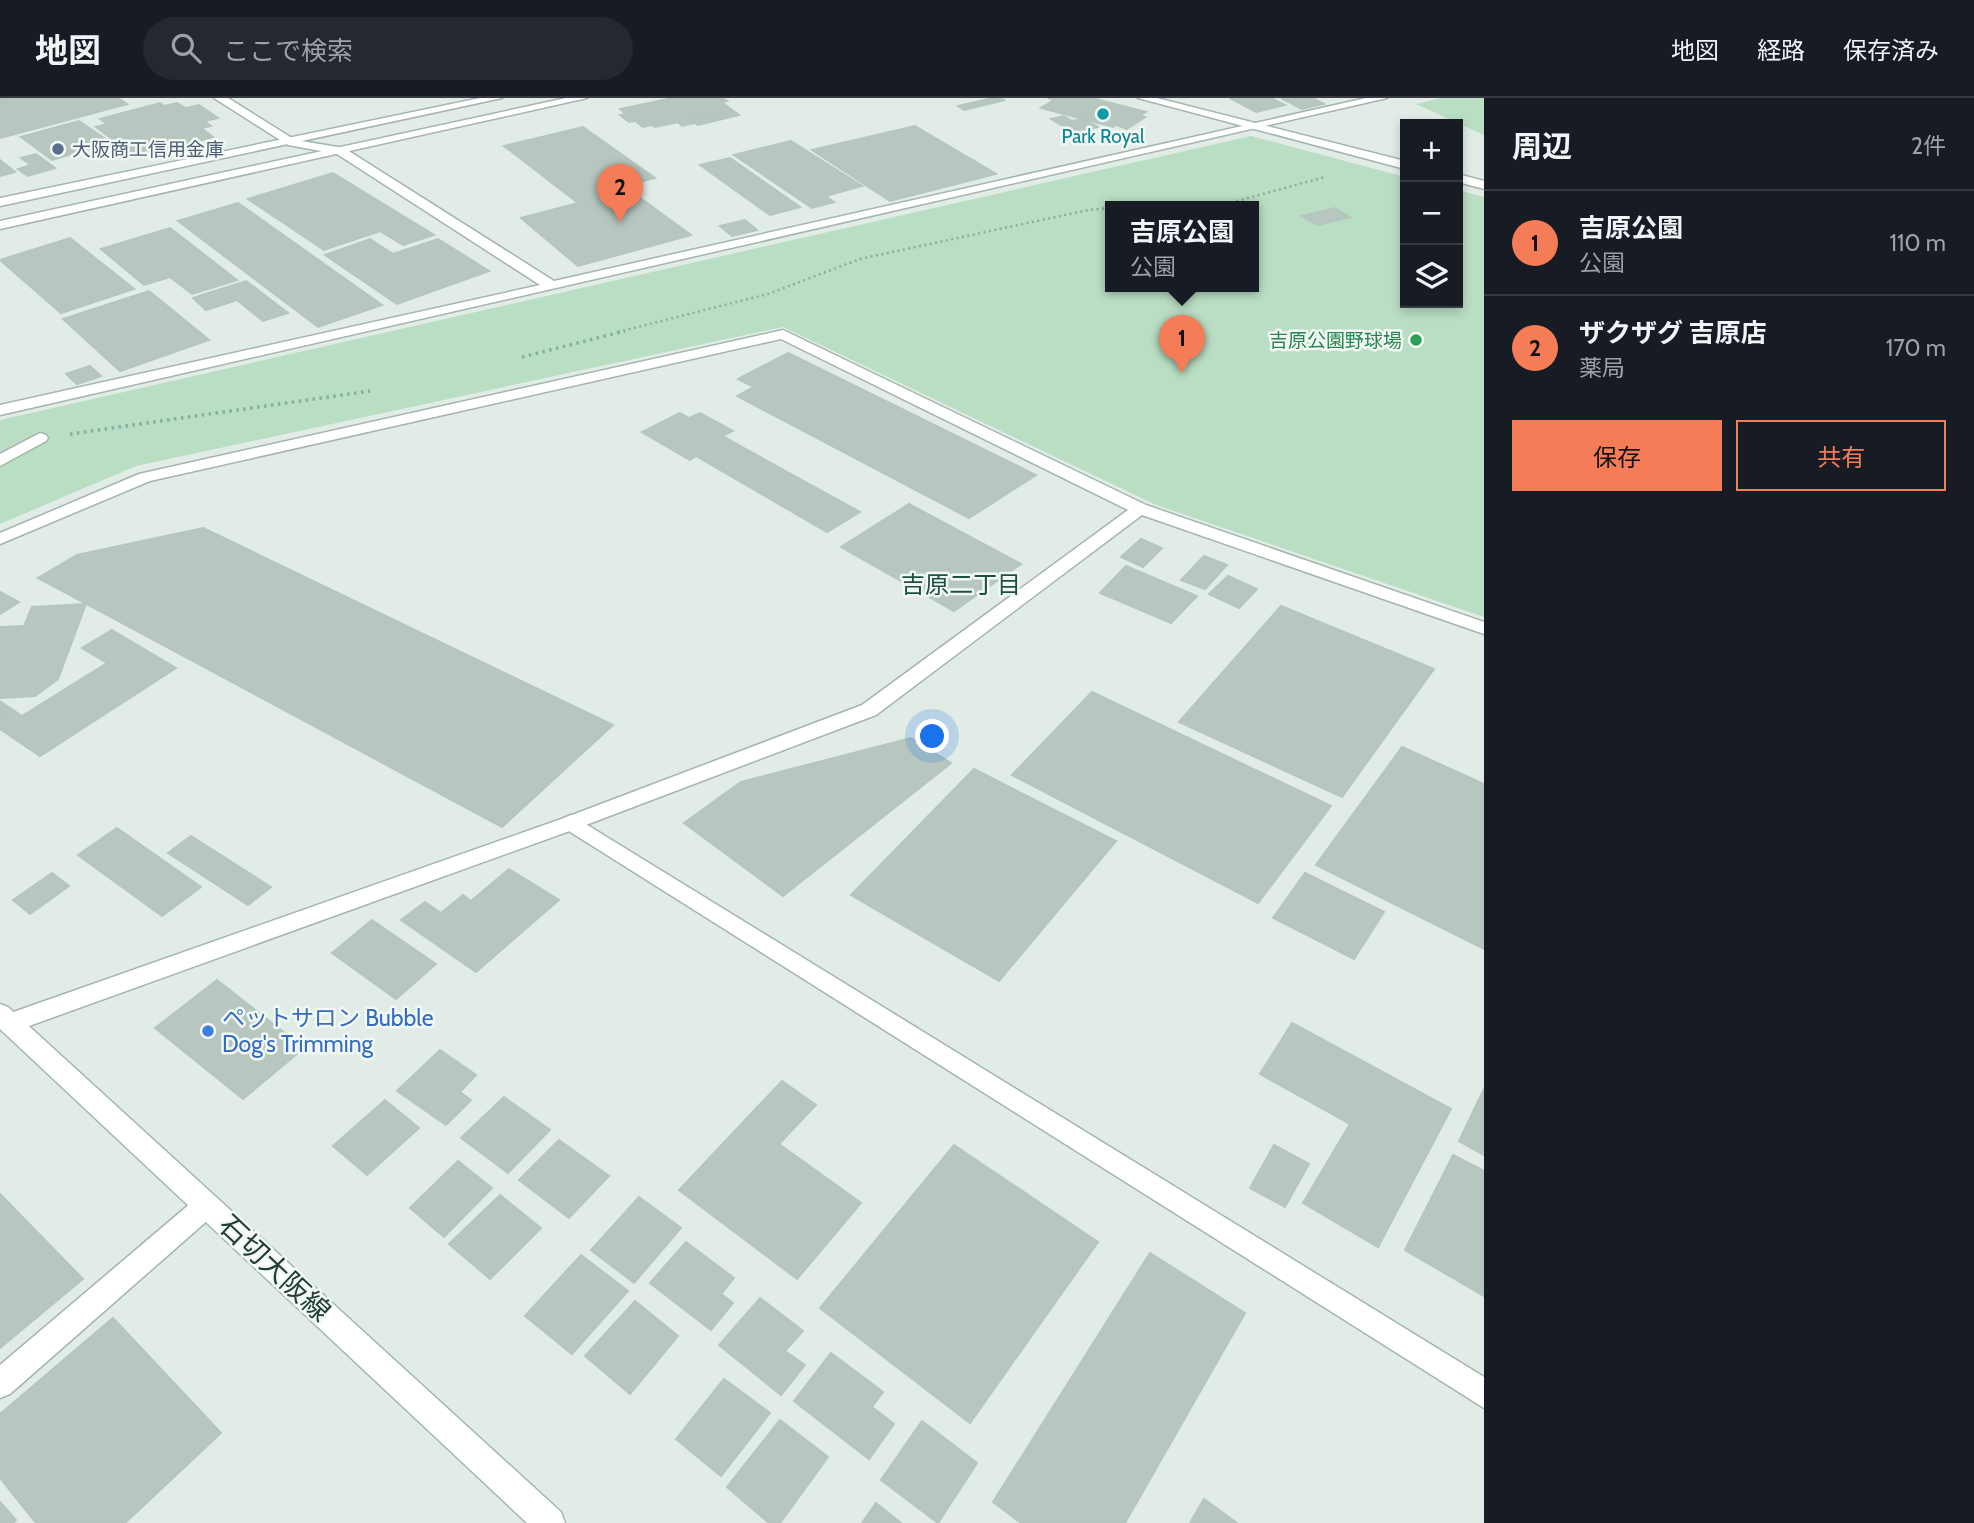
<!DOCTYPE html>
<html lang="ja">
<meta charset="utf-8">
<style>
:root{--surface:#171b24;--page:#242831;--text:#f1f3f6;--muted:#9ea1a6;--line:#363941;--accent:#f47c57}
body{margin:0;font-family:Cabin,"Noto Sans JP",sans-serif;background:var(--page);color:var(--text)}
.controls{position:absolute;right:21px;top:21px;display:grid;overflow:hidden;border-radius:0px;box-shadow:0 4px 10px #0003}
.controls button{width:63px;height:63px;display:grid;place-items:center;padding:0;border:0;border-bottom:2px solid var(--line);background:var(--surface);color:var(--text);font:35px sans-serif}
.you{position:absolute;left:933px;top:639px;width:24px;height:24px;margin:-18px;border:5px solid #fff;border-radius:50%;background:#1a73e8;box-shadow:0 0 0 10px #1a73e833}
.badge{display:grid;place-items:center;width:46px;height:46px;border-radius:50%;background:var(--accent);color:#111;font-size:23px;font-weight:700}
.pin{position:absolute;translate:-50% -58px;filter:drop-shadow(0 2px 4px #0008)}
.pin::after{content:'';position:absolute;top:37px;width:24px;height:21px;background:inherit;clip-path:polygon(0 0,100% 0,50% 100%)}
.popup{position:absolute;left:1105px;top:103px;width:154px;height:91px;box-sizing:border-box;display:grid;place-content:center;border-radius:0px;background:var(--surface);filter:drop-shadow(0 2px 5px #0005);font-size:23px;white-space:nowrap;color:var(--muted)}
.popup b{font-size:26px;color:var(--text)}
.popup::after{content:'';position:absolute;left:50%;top:100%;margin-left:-14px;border:14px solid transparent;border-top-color:var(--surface)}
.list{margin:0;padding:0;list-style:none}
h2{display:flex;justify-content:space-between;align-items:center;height:91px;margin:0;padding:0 28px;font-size:30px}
h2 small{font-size:23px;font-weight:400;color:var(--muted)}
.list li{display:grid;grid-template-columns:46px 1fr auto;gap:21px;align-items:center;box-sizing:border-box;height:105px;padding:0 28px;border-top:2px solid var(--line)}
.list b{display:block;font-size:26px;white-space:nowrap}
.list p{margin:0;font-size:23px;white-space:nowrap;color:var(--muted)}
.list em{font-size:23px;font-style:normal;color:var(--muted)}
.actions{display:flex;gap:14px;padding:21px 28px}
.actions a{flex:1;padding:16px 0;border:2px solid var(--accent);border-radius:0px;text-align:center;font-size:24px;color:var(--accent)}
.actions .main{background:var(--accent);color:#111}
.icon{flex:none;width:38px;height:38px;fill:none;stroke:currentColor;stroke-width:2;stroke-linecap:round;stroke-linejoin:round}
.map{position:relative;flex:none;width:1484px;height:1425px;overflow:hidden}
header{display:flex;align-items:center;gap:42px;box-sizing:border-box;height:98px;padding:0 35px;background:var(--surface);border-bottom:2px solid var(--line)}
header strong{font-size:33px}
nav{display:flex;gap:38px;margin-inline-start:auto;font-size:24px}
.search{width:490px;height:63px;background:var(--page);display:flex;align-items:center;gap:18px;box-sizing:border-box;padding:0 24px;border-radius:38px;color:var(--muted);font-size:26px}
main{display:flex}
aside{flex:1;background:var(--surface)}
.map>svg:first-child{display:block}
</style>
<header>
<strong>地図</strong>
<div class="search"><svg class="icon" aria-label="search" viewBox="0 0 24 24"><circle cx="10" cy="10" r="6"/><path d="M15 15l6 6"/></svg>ここで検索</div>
<nav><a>地図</a><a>経路</a><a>保存済み</a></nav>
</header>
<main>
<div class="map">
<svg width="1484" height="1425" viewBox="0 0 1484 1425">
<rect width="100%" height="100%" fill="#e1ece7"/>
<g fill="#badec3" fill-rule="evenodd">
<path d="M1441,0h43v37l-68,-31z"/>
<path d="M1251,38l154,41v126h53v-113l26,7v420l-328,-112 -373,-178 -647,139 -136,58v-104zM1110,109h144v80h-144z"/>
</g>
<g fill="#b7c7c0" stroke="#b4c6be" stroke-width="2">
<path d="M0,0h118l9,6 -127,34z"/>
<path d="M673,0h49l5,3 -5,1 6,5 -9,2 4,3 -34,7 5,4 -12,3 -4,-4 -23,5 -3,-2 -9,2 -8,-6 -6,1 -9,-7 6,-1 -6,-5z"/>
<path d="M993,0l12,2 -41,10 -6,-4z"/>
<path d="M1048,0h44l54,14 -6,4 5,1 -18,12 -11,-4 -3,2 -72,-19 13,-8z"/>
<path d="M1230,0h41l14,7 -29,7z"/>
<path d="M1281,0h31l12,6 -22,5z"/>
<path d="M160,5l4,3 13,-3 9,5 13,-3 19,13 -14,3 7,5 -10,2 12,9 -61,17 -5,-4 -15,4 -36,-27 11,-3 -7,-5z"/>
<path d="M728,9l11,8 -41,10 -9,-6 34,-7 -4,-3z"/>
<path d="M1064,18l8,5 10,-2 16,8 -24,6 -23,-14z"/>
<path d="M79,23l32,22 -59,17 -31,-23z"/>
<path d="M915,28l81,48 -106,27 -78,-51z"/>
<path d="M583,29l72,51 -31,8 67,49 -113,31 -57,-48 57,-15 -74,-57z"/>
<path d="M791,43l71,45 -36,10 8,6 -22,6 -78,-53z"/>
<path d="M36,56l19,14 -27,8 -10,-7 13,-4 -10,-7z"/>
<path d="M730,60l70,49 -30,8 -70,-50z"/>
<path d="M0,62l15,12 -15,4z"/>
<path d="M333,75l101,62 -31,10 -23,-14 -56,19 -76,-51z"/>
<path d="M238,105l144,102 -64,22 -140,-106z"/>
<path d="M1335,110l15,9 -32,8 -16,-9z"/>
<path d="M745,122l12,10 -25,6 -12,-10z"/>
<path d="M170,130l67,52 -45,14 -22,-17 -26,8 -43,-36z"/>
<path d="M70,140l64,51 -73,24 -61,-53z"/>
<path d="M370,141l23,15 45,-15 51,32 -92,33 -72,-49z"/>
<path d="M246,183l42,32 -25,8 -26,-21 -31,10 -13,-12z"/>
<path d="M149,193l60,49 -89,31 -57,-52z"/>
<path d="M788,255l248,122 -67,43 -232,-122 17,-9 -16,-8z"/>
<path d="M90,268l11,10 -24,8 -11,-10z"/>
<path d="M680,315l9,5 11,-5 33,18 -11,5 138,76 -33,20 -131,-76 -6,4 -48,-28z"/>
<path d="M909,406l112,60 -67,47 -113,-64z"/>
<path d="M203,430l410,197 -111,102 -464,-249 39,-23z"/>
<path d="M1141,441l21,9 -19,19 -22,-10z"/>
<path d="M1204,458l23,9 -22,24 -24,-9z"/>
<path d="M1126,468l71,30 -26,27 -71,-30z"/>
<path d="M1228,478l29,13 -18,19 -30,-14z"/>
<path d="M0,494l19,10 -19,12z"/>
<path d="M86,506l-28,75 -23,17 -35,2v-71l24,-1 8,-19z"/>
<path d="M1281,508l153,63 -92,128 -163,-75z"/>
<path d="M112,532l64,38 -136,88 -40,-27 1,-27 21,14 85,-53 -25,-15z"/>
<path d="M1092,594l239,114 -73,97 -246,-128z"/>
<path d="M911,640l40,25 -168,133 -99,-73 57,-41z"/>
<path d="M1402,649l82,37v165l-168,-84z"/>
<path d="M974,671l142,72 -117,140 -148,-86z"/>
<path d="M117,730l84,59 -39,29 -84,-61z"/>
<path d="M191,738l80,51 -23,18 -80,-52z"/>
<path d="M509,771l50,31 -83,72 -75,-52 24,-18 16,11 22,-18 8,6z"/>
<path d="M52,775l17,13 -39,28 -17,-14z"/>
<path d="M1305,775l79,39 -30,47 -81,-41z"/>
<path d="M372,822l64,44 -40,35 -64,-46z"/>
<path d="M217,882l87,68 -61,51 -88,-71z"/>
<path d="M1292,925l159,86 -73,138 -75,-44 47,-79 -90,-50z"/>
<path d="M440,952l36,25 -16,17 11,8 -25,25 -49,-34z"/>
<path d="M782,983l34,24 -37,39 82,59 -64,76 -118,-89z"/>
<path d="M1484,991v66l-25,-14z"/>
<path d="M504,999l46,33 -42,43 -47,-35z"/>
<path d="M385,1002l34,28 -52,47 -34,-29z"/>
<path d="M559,1042l50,36 -40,42 -50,-38z"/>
<path d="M954,1047l144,97 -128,181 -150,-115z"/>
<path d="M1274,1047l35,19 -24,43 -35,-19z"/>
<path d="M1453,1057l31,16v125l-79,-46z"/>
<path d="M458,1063l34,27 -48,49 -34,-29z"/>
<path d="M0,1096l83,85 -83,69z"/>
<path d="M500,1097l41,33 -51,51 -41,-35z"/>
<path d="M639,1099l42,31 -47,55 -43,-33z"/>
<path d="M686,1144l48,36 -13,16 12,9 -22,27 -61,-47z"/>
<path d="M1150,1155l95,60 -120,210h-104l-28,-21z"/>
<path d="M581,1157l47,36 -56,63 -47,-38z"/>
<path d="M760,1200l43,33 -18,20 20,14 -24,30 -62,-50z"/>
<path d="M635,1203l43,35 -48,58 -45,-38z"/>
<path d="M113,1220l108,115 -96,90h-89l-36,-45v-64z"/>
<path d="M831,1255l52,39 -11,15 22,17 -25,35 -75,-58z"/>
<path d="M724,1281l46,34 -49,63 -45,-37z"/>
<path d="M780,1322l48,37 -48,66h-11l-42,-36z"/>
<path d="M922,1323l55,42 -39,60 -57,-43z"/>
<path d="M1204,1401l33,24h-47z"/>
<path d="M0,1404l16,18 -3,3h-13z"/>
<path d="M876,1405l25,20h-39z"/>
</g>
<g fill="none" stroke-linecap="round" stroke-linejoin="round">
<g stroke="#a4b4ae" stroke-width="3">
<path id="service" d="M207,1095l9,4 4,8 -4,8 -206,181 -10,4v-33l198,-168z"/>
</g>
<g stroke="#a4b4ae" stroke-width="3">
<path id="pedestrian" d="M40,335l6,2 2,3 -2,3 -46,25v-12z"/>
</g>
<g stroke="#a4b4ae" stroke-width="3">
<g id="minor">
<path d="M214,0h14l67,42 49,8 210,133 812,-183h21l-1387,317v-10l540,-120 -203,-131 -49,-9z"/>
<path d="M783,232l363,175 338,117v12l-342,-119 -266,200 -298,113 -560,202 -8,3 -8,-3v-14l562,-198 298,-113 266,-195 -347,-171 -631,142 -150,63v-11l139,-59z"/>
</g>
</g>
<g stroke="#a4b4ae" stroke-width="3">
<g id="tertiary">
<path d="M480,0h22l-502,108v-8z"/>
<path d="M566,0h21l-587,131v-8z"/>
<path d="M1138,0h19l248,63v8z"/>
<path d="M1458,76l26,7v8l-26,-7z"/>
<path d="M571,717l913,562v31l-920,-580 -4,-5 4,-5z"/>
</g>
</g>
<g stroke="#a0b8af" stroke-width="3">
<path id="secondary" d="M0,906l8,3 553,505 4,11h-38l-527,-494z"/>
</g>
<g stroke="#81b0a1" stroke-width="2.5" stroke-dasharray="2 3.5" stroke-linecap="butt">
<path d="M1127,109l92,-1 106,-29"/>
<path d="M618,234l150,-38 92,-35 228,-49 22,-2"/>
</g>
<g stroke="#81b0a1" stroke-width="3.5" stroke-dasharray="2.5 4.5" stroke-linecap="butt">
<path d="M522,259l103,-26"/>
<path d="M70,336l300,-43"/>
</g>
<use href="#service" fill="#fff" fill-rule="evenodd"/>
<use href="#pedestrian" fill="#fff" fill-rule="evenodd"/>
<use href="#minor" fill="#fff" fill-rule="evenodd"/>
<use href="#tertiary" fill="#fff" fill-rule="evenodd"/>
<use href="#secondary" fill="#fff" fill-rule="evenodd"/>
</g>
<circle fill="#0f9aa8" stroke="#f2f9f5" stroke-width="2.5" cx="1103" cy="16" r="7"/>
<circle fill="#5c6f8a" stroke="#f2f9f5" stroke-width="2.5" cx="58" cy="51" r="7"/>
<circle fill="#2e9e5b" stroke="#f2f9f5" stroke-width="2.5" cx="1416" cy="242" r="7"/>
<circle fill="#3f7fe0" stroke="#f2f9f5" stroke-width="2.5" cx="208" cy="933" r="7"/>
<g text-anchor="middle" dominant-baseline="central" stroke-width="5" stroke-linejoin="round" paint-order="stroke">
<g font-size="19" fill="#0d838f" stroke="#f2f9f5">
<text x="1103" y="38">Park Royal</text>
</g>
<g font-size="19" fill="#4e5e75" stroke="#f2f9f5" text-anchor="start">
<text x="72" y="51">大阪商工信用金庫</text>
</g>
<g font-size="19" fill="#27864d" stroke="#f2f9f5" text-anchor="end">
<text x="1402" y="242">吉原公園野球場</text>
</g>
<g font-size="23" fill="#366cbe" stroke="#f2f9f5" text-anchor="start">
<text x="222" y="920">ペットサロン Bubble<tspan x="222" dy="26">Dog's Trimming</tspan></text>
</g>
<g font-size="24" fill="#1d5043" stroke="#f2f9f5">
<text x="961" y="486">吉原二丁目</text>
</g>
<g font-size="28" fill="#213d36" stroke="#f2f9f5">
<text transform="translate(275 1170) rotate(43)">石切大阪線</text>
</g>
</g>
</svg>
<div class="controls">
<button>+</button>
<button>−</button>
<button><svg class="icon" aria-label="layers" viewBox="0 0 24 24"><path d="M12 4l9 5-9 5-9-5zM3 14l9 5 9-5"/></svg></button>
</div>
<div class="you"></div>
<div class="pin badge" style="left:1182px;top:275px">1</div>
<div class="popup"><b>吉原公園</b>公園</div>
<div class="pin badge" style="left:620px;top:124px">2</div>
</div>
<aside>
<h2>周辺<small>2件</small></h2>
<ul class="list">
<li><span class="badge">1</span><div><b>吉原公園</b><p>公園</p></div><em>110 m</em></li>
<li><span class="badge">2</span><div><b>ザクザグ 吉原店</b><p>薬局</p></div><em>170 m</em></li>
</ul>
<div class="actions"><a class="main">保存</a><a>共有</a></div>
</aside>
</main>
